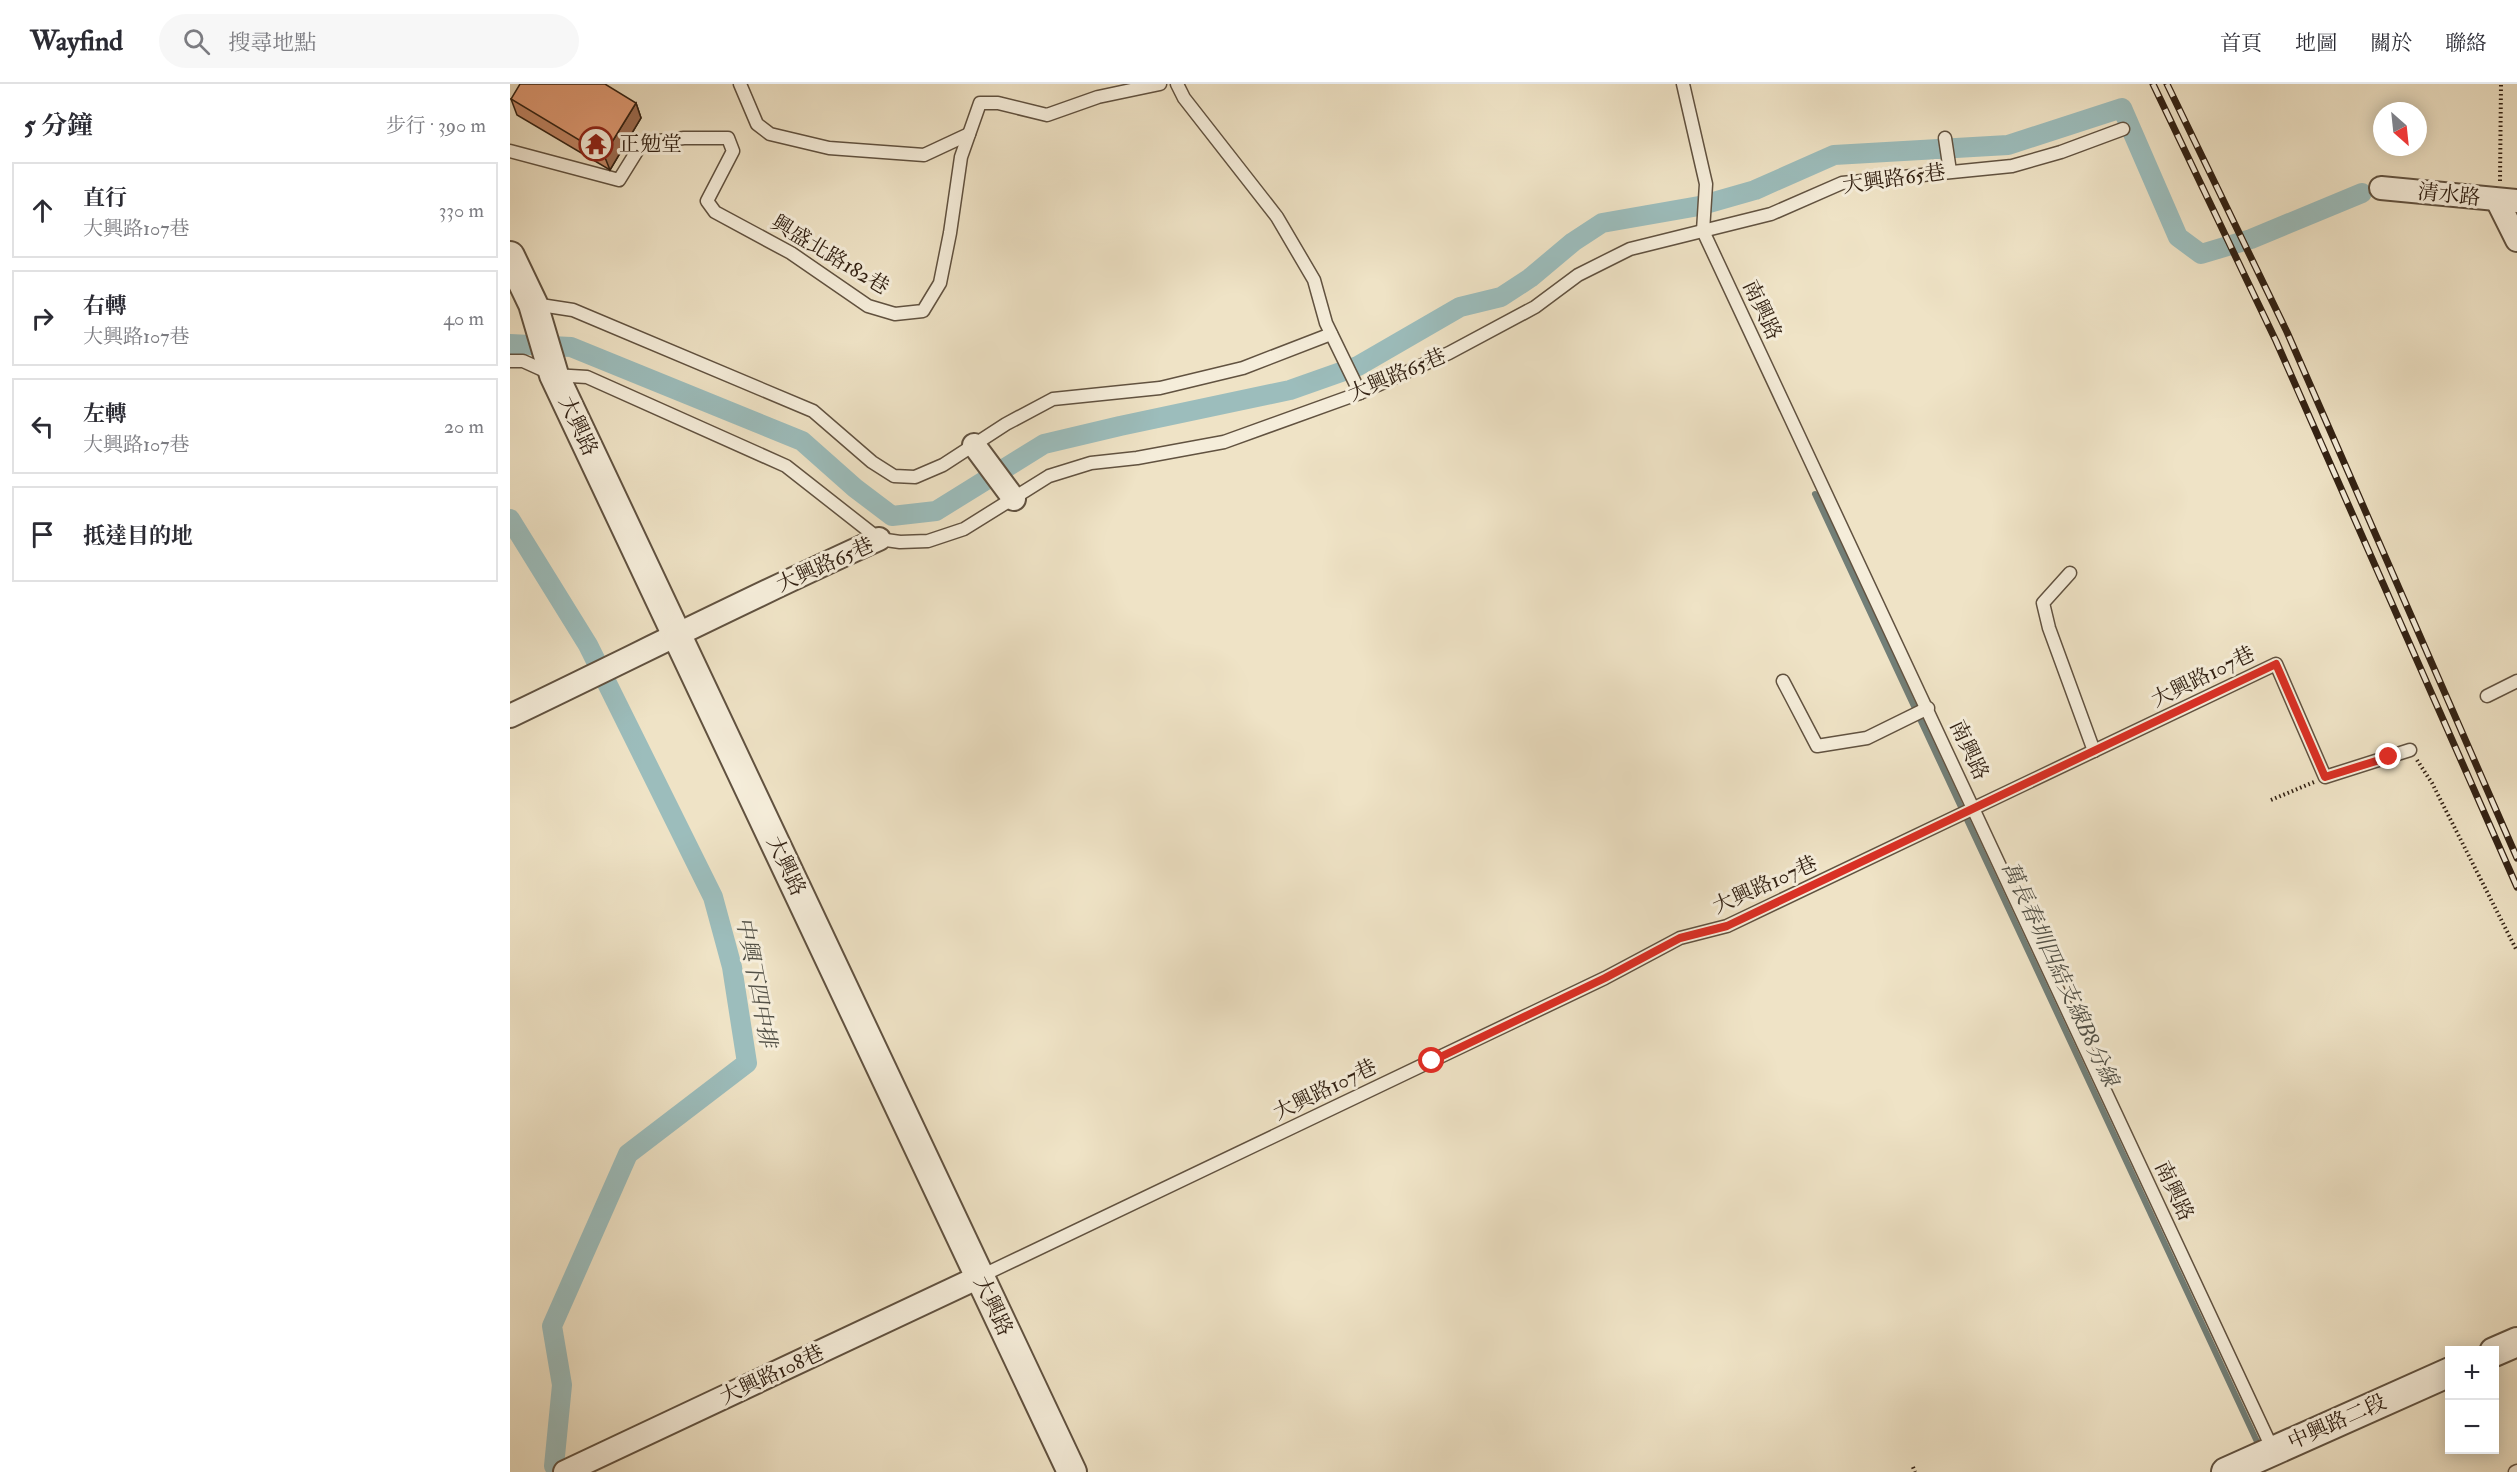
<!DOCTYPE html>
<html lang="zh-TW">
<meta charset="utf-8">
<style>
:root{--surface:#fff;--page:#f7f7f7;--text:#2b2b33;--muted:#7c7c81;--line:#e1e1e2}
body{margin:0;font-family:"IM FELL Double Pica","Noto Serif TC",serif;background:var(--page);color:var(--text)}
.controls{position:absolute;right:18px;bottom:18px;display:grid;overflow:hidden;border-radius:0px;box-shadow:0 3px 15px #0003}
.controls button{width:54px;height:54px;display:grid;place-items:center;padding:0;border:0;border-bottom:2px solid var(--line);background:var(--surface);color:var(--text);font:30px sans-serif}
.compass{position:absolute;left:1863px;top:18px;width:54px;height:54px;border-radius:50%;background:var(--surface);box-shadow:0 3px 15px #0003;rotate:153deg}
.stop{position:absolute;width:18px;height:18px;margin:-14px;border:4px solid #d93025;border-radius:50%;background:#fff}
.stop.end{background:#d93025;border-color:#fff;box-shadow:0 2px 6px #0008}
.list{margin:0;padding:0;list-style:none}
h2{display:flex;justify-content:space-between;align-items:center;height:78px;margin:0;padding:0 24px;font-size:26px}
h2 small{font-size:20px;font-weight:400;color:var(--muted)}
.list li{display:grid;grid-template-columns:39px 1fr auto;gap:18px;align-items:center;box-sizing:border-box;height:96px;margin:0 12px 12px;padding:0 12px;border:2px solid var(--line);border-radius:0px}
.list b{display:block;font-size:22px;white-space:nowrap}
.list p{margin:0;font-size:20px;white-space:nowrap;color:var(--muted)}
.list em{font-size:20px;font-style:normal;color:var(--muted)}
.icon{flex:none;width:33px;height:33px;fill:none;stroke:currentColor;stroke-width:2;stroke-linecap:round;stroke-linejoin:round}
.map{position:relative;flex:none;width:2007px;height:1388px;overflow:hidden}
header{display:flex;align-items:center;gap:36px;box-sizing:border-box;height:84px;padding:0 30px;background:var(--surface);border-bottom:2px solid var(--line)}
header strong{font-size:28px}
nav{display:flex;gap:33px;margin-inline-start:auto;font-size:21px}
.search{width:420px;height:54px;background:var(--page);display:flex;align-items:center;gap:15px;box-sizing:border-box;padding:0 21px;border-radius:33px;color:var(--muted);font-size:22px}
main{display:flex}
aside{flex:1;background:var(--surface)}
.map>svg:first-child{display:block}
</style>
<header>
<strong>Wayfind</strong>
<div class="search"><svg class="icon" aria-label="search" viewBox="0 0 24 24"><circle cx="10" cy="10" r="6"/><path d="M15 15l6 6"/></svg>搜尋地點</div>
<nav><a>首頁</a><a>地圖</a><a>關於</a><a>聯絡</a></nav>
</header>
<main>
<aside>
<h2>5 分鐘<small>步行 · 390 m</small></h2>
<ul class="list">
<li><svg class="icon" aria-label="ahead" viewBox="0 0 24 24"><path d="M12 20V5M6 11l6-6 6 6"/></svg><div><b>直行</b><p>大興路107巷</p></div><em>330 m</em></li>
<li><svg class="icon" aria-label="right" viewBox="0 0 24 24"><path d="M7 20v-9h11M14 6l5 5-5 5"/></svg><div><b>右轉</b><p>大興路107巷</p></div><em>40 m</em></li>
<li><svg class="icon" aria-label="left" viewBox="0 0 24 24"><path d="M17 20v-9H6M10 6l-5 5 5 5"/></svg><div><b>左轉</b><p>大興路107巷</p></div><em>20 m</em></li>
<li><svg class="icon" aria-label="arrive" viewBox="0 0 24 24"><path d="M6 21V4h12l-3 4 3 4H6"/></svg><div><b>抵達目的地</b></div></li>
</ul>
</aside>
<div class="map">
<svg width="2007" height="1388" viewBox="0 0 2007 1388">
<rect width="100%" height="100%" fill="#efe3c6"/>
<filter id="stains"><feTurbulence type="fractalNoise" baseFrequency=".00333" numOctaves="4"/><feColorMatrix values="0 0 0 0 .2 0 0 0 0 .09 0 0 0 0 .02 0 0 0 .5 -.17"/></filter>
<radialGradient id="worn" r=".72"><stop offset=".6" stop-color="#630" stop-opacity="0"/><stop offset="1" stop-color="#630" stop-opacity=".3"/></radialGradient>
<g fill="none" stroke-linecap="round" stroke-linejoin="round">
<path stroke="#727f78" stroke-width="6" d="M1305,410l445,954"/>
<g stroke="#9cbdbc" stroke-width="20">
<path d="M0,260l61,3 231,94 53,47 37,28 44,-5 108,-67 76,-18 170,-36 68,-24 102,-59 41,-10 29,-19 43,-36 29,-19 97,-17 56,-16 79,-35 174,-10 114,-37 56,129 23,17 50,-15 111,-46"/>
<path d="M0,435l78,126 125,252 19,70 15,96 -119,91 -76,172 10,59 -8,81"/>
</g>
<g stroke="#615240" stroke-width="15">
<g id="service">
<path d="M230,0l17,40 13,10 59,14 95,7 45,-21"/>
<path d="M667,0l7,14 93,119 37,63 12,43 34,70"/>
<path d="M1173,0l23,100 -3,47 570,1219"/>
<path d="M1435,54l5,33"/>
<path d="M0,67l109,29 23,-37 42,-5h44l5,13 -26,50 8,11 76,41 77,53 27,8 28,-3 17,-28 10,-50 11,-76 19,-54h18l49,12 51,-18 62,-13"/>
<path d="M24,220l39,6 240,101 59,51 22,14 21,1 28,-12 63,-41 47,-25 107,-11 83,-20 88,-34"/>
<path d="M0,277h13l31,14 33,2 199,89 93,73 21,3 28,-1 36,-12 85,-53 42,-13 46,-5 87,-16 136,-49 89,-40 86,-46 43,-32 52,-26 141,-35 71,-31 170,-17 49,-14 62,-23"/>
<path d="M1560,489l-27,30 6,25 45,123"/>
<path d="M1273,597l34,65 50,-8 61,-30"/>
<path d="M1977,612l30,-15"/>
<path d="M469,1193l626,-299 75,-40 47,-12 549,-262 49,113 85,-27"/>
<path d="M2005,1388l2,-1"/>
</g>
</g>
<g stroke="#615240" stroke-width="26">
<g id="minor">
<path d="M1871,104l136,13"/>
<path d="M1987,116l20,40"/>
<path d="M464,361l40,54"/>
<path d="M0,632c123,-59 245,-121 369,-177"/>
<path d="M55,1388l414,-195"/>
</g>
</g>
<g stroke="#615240" stroke-width="32">
<g id="tertiary">
<path d="M0,172l23,48 21,71 518,1097"/>
<path d="M1984,1268l23,-10"/>
<path d="M1716,1388l224,-100"/>
</g>
</g>
<g stroke="#322113" stroke-width="4" stroke-dasharray="1.5 3" stroke-linecap="butt">
<path d="M1990,97l1,-97"/>
<path d="M1907,676l15,23 85,168"/>
<path d="M1761,716l43,-18"/>
<path d="M1403,1383l2,5"/>
</g>
<use href="#service" stroke="#f5edda" stroke-width="12"/>
<use href="#minor" stroke="#f5edda" stroke-width="22"/>
<use href="#tertiary" stroke="#f5edda" stroke-width="28"/>
<g stroke="#322113" stroke-width="7">
<g id="rail">
<path d="M1643,0l123,257 241,546"/>
<path d="M1657,0l120,248 230,526"/>
</g>
</g>
<use href="#rail" stroke="#f5edda" stroke-width="4.5" stroke-dasharray="14" stroke-linecap="butt"/>
</g>
<path fill="#c38766" stroke="#322113" stroke-width="1.5" d="M1,15l125,4 5,15 -31,52 -93,-55z"/>
<path fill="#9f6e53" stroke="#322113" stroke-width="1.5" d="M126,19l5,15 -31,52 -6,-15z"/>
<path fill="#e39d77" stroke="#322113" stroke-width="1.5" d="M10,0h85l31,19 -32,52 -93,-56z"/>
<g fill="none" stroke-linecap="round" stroke-linejoin="round">
<path stroke="#d93025" stroke-width="8" d="M922,977l173,-83 75,-40 47,-12 549,-262 49,113 64,-20"/>
</g>
<defs>
<g id="temple-ring" transform="scale(1.725)"><circle r="9.5" fill="#f5edda" stroke="#8f2418" stroke-width="1.5"/><path d="M0-6L5-2H3V0L6.5 2.5H4V6H1.5V3h-3V6H-4V2.5H-6.5L-3 0V-2H-5Z" fill="#8f2418"/></g>
</defs>
<g fill-rule="evenodd">
<use href="#temple-ring" x="86" y="60"/>
</g>
<g text-anchor="middle" dominant-baseline="central" stroke-width="6" stroke-linejoin="round" paint-order="stroke">
<g font-size="21" fill="#322113" stroke="#f5edda" text-anchor="start">
<text x="109" y="60">正勉堂</text>
</g>
<g font-size="21" fill="#322113" stroke="#f5edda">
<text transform="translate(1384 95) rotate(-8)">大興路65巷</text>
<text transform="translate(1939 111) rotate(6)">清水路</text>
<text transform="translate(320 171) rotate(31)">興盛北路182巷</text>
<text transform="translate(1252 226) rotate(65)">南興路</text>
<text transform="translate(887 291) rotate(-23)">大興路65巷</text>
<text transform="translate(68 342) rotate(65)">大興路</text>
<text transform="translate(315 481) rotate(-24)">大興路65巷</text>
<text transform="translate(1693 593) rotate(-26)">大興路107巷</text>
<text transform="translate(1459 666) rotate(65)">南興路</text>
<text transform="translate(276 782) rotate(65)">大興路</text>
<text transform="translate(1255 801) rotate(-24)">大興路107巷</text>
<text transform="translate(815 1006) rotate(-26)">大興路107巷</text>
<text transform="translate(1664 1107) rotate(65)">南興路</text>
<text transform="translate(483 1222) rotate(65)">大興路</text>
<text transform="translate(262 1291) rotate(-25)">大興路108巷</text>
<text transform="translate(1827 1338) rotate(-24)">中興路二段</text>
</g>
<g font-size="22" font-style="italic" fill="#525046" stroke="#f5edda">
<text transform="translate(1550 890) rotate(65)">萬長春圳四結支線B8分線</text>
<text transform="translate(246 898) rotate(79)">中興下四中排</text>
</g>
</g>
<rect width="100%" height="100%" filter="url(#stains)"/>
<rect width="100%" height="100%" fill="url(#worn)"/>
</svg>
<div class="controls">
<button>+</button>
<button>−</button>
</div>
<svg class="compass" viewBox="-18 -18 36 36"><path d="M0-13l5 13h-10z" fill="#e53935"/><path d="M0 13l5-13h-10z" fill="#7c7c81"/></svg>
<div class="stop" style="left:922px;top:977px"></div>
<div class="stop end" style="left:1879px;top:673px"></div>
</div>
</main>
